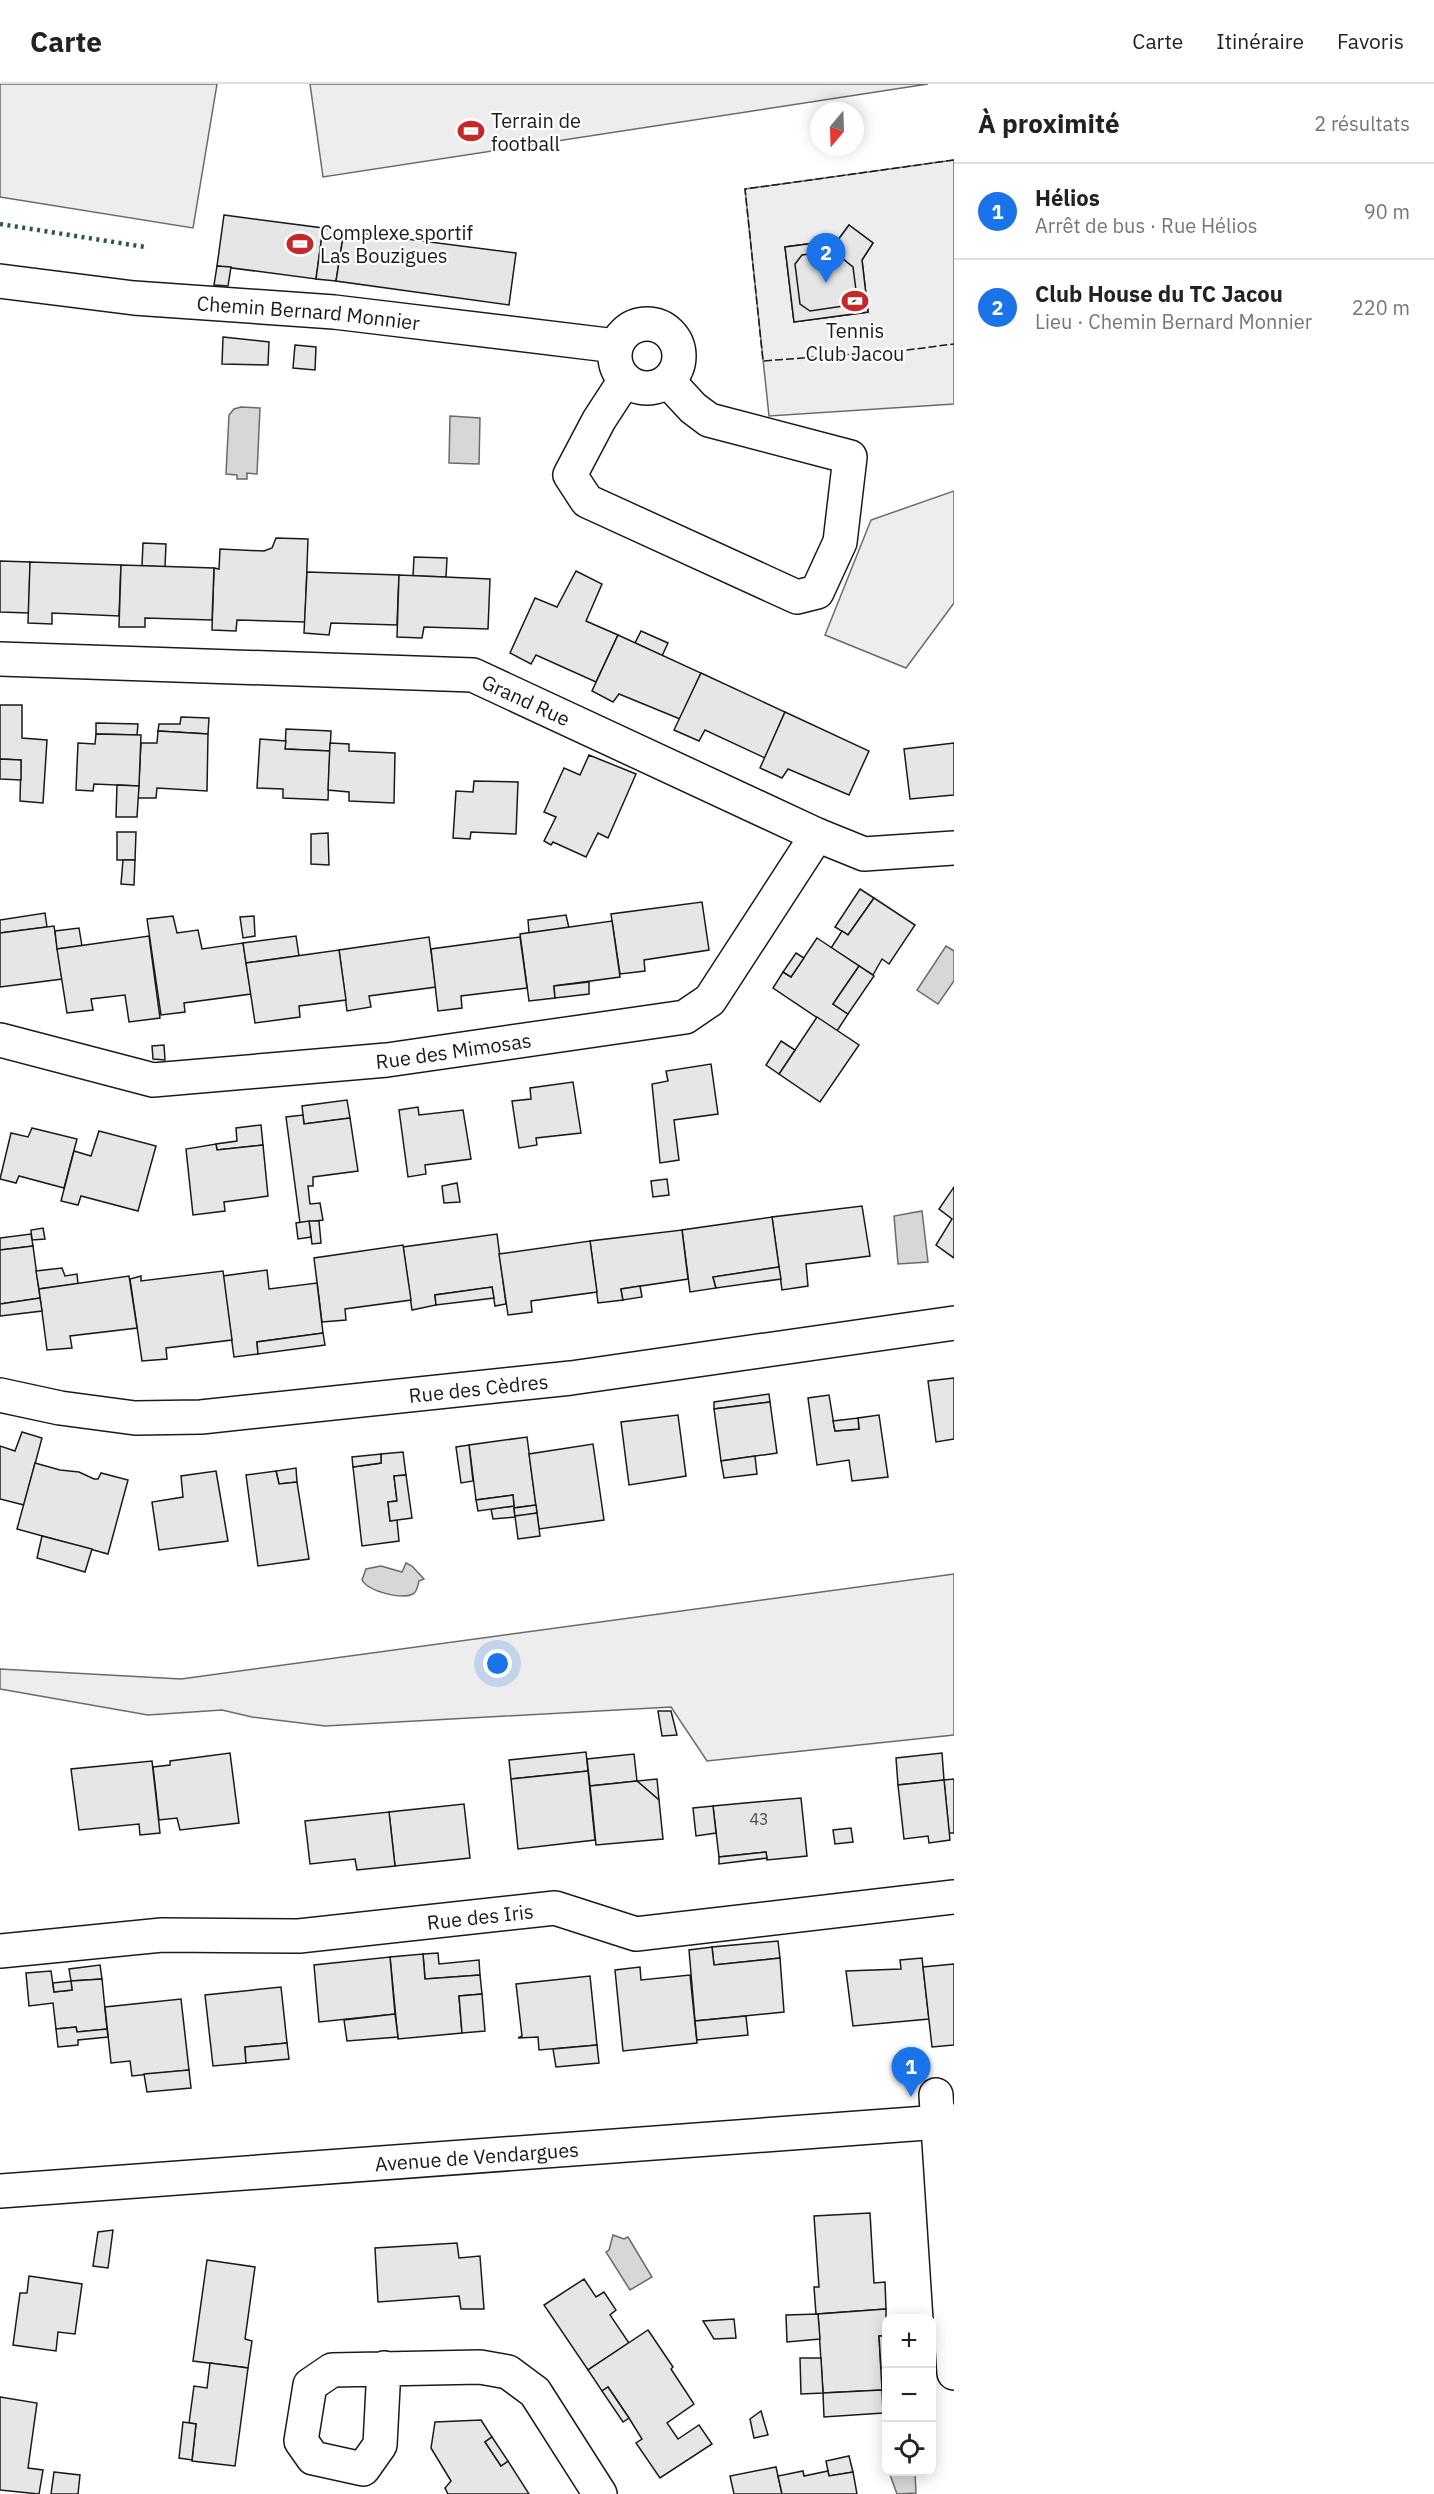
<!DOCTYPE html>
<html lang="fr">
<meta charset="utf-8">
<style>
:root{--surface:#fff;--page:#f6f6f6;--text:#222;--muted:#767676;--line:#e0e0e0;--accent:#1a73e8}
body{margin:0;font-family:"IBM Plex Sans",sans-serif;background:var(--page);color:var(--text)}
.controls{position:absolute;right:18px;bottom:18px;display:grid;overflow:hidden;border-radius:12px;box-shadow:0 3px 15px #0003}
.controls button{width:54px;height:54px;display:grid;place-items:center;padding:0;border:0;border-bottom:2px solid var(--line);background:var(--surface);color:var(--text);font:30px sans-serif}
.compass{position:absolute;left:810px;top:18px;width:54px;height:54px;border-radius:50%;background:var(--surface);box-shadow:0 3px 15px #0003;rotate:199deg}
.you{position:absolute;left:498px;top:1580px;width:21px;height:21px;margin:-15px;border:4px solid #fff;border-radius:50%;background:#1a73e8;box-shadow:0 0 0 9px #1a73e833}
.badge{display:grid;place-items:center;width:39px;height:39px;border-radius:50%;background:var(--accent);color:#fff;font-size:20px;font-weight:700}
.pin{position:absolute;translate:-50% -50px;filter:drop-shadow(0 2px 3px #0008)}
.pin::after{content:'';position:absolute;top:32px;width:21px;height:18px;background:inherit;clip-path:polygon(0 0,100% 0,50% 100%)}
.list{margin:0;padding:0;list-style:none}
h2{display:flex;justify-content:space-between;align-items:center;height:78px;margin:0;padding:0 24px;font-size:26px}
h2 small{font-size:20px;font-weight:400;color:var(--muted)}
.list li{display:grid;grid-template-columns:39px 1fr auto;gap:18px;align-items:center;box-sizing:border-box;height:96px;padding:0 24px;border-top:2px solid var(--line)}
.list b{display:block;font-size:22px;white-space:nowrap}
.list p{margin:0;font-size:20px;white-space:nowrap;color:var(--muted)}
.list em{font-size:20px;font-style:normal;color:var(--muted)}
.icon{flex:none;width:33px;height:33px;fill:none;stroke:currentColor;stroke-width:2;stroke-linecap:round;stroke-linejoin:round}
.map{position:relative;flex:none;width:954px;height:2410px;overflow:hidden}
header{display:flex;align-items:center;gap:36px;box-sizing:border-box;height:84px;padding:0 30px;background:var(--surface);border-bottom:2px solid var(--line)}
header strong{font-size:28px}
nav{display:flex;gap:33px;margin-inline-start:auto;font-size:21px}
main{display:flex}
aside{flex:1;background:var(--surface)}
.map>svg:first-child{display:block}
</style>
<header>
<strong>Carte</strong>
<nav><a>Carte</a><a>Itinéraire</a><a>Favoris</a></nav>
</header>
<main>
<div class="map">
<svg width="954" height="2410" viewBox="0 0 954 2410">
<rect width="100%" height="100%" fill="#fff"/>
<g fill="#ededed" stroke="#6a6a6a" stroke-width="1.5">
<path d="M0,0h217l-24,144 -193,-31z"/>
<path d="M310,0h618l-605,93z"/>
<path d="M954,76v244l-185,12 -24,-227z"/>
<path d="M954,407v112l-48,65 -81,-33 46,-115z"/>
<path d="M954,1490v161l-247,26 -36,-54 -346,19 -73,-9 -30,-7 -74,5 -148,-26v-20l181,10z"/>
</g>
<g fill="#d7d7d7" stroke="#6a6a6a" stroke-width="1.5">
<path d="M241,323l19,1 -3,66 -10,-1v6h-10v-4l-11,-1 3,-59 5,-6z"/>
<path d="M450,332l30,2 -1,46 -30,-1z"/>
<path d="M946,862l8,5v30l-16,23 -21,-14z"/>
<path d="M922,1127l6,51 -30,2 -4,-48z"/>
<path d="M406,1479l6,3 12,13 -5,2c-1,4 -2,11 -6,13 -12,6 -45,-3 -51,-14l4,-11 15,-3 21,6z"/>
<path d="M613,2151l11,4 4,-2 24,40 -22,13 -24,-38 3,-2z"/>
<path d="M889,2388h26l1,21 -19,1z"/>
</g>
<g fill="#e6e6e6" stroke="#1a1a1a" stroke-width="1.5" fill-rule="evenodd">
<path d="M224,131l99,13 -7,51 -99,-13z"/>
<path d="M849,141l24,18 -11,17 6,52 -74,10 -9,-75 53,-7zM833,167l20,16 4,31 -7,7 -40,6 -10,-7 -5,-40 7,-9z"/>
<path d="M849,141l24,18 -11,17 6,52 -74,10 -9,-75 53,-7z"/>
<path d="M323,144l21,3 -8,50 -20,-2z"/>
<path d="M344,147l172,22 -7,52 -173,-24z"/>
<path d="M833,167l20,16 4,31 -7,7 -40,6 -10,-7 -5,-40 7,-9z"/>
<path d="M217,182l14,1 -3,19 -14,-1z"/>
<path d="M223,253l46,5 -1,23 -46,-1z"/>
<path d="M295,261l21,2 -1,23 -22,-2z"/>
<path d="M276,454l32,1 -3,83 -68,-2 -1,11 -24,-1 2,-62 5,1 1,-20 44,2 8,-3z"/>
<path d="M143,459l23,1 -1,23 -23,-1z"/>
<path d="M414,473l33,1 -1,19 -33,-1z"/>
<path d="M0,477l30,1 -1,51 -29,-1z"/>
<path d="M30,478l91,3 -2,51 -67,-3v11l-24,-1z"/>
<path d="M121,481l93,3 -2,52 -67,-2v9h-26z"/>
<path d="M576,487l26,13 -16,37 32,14 -22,47 -60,-27 -5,9 -21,-11 25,-55 22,9z"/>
<path d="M307,488l92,3 -2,50 -66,-2 -2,12 -25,-2z"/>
<path d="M399,491l91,4 -2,50 -64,-2 -2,11 -25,-1z"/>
<path d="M641,547l27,12 -6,13 -27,-13z"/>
<path d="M618,551l83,38 -21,46 -61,-25 -6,8 -21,-11z"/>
<path d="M701,589l84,39 -20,46 -60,-28 -6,11 -25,-11z"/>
<path d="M0,621h22v33l25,2 -4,63 -23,-2 1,-41 -21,-1z"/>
<path d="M785,628l84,39 -20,44 -61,-26 -6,9 -22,-10z"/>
<path d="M181,633l28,1 -1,16 -50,-3 1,-7h21z"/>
<path d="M96,639l42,1 -1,11 -41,-1z"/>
<path d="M286,645l45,2 -1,20 -45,-2z"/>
<path d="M158,647l50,3 -1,57 -50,-3 -1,10h-18l3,-55h16z"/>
<path d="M96,650l45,1 -2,51 -45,-2 -1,7 -17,-1 2,-47 17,1z"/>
<path d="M260,655l26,2 -1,8 45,2 -2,49 -45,-2v-9l-26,-1z"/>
<path d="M330,659l19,1v7l46,2 -1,50 -45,-2v-9l-21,-2z"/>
<path d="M954,659v52l-44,4 -6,-50z"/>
<path d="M589,671l47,19 -28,64 -10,-5 -12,24 -33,-15 -2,3 -7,-4 12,-24 -12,-5 20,-44 16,7z"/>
<path d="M0,675l21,1v20l-21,-1z"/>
<path d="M474,697l44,1 -2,52 -45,-2 -1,7 -17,-1 3,-47 17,1z"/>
<path d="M117,701l22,1 -2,31h-21z"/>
<path d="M117,748h19l-1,28h-18z"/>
<path d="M328,749l1,32 -18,-1v-30z"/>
<path d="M123,776h12l-1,25 -13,-1z"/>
<path d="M860,805l14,9 -26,37 -13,-8z"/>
<path d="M874,814l41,27 -26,39 -7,-5 -9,16 -42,-27 11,-17 6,4z"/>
<path d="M702,818l7,48 -65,10 1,11 -25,3 -9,-60z"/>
<path d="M45,829l2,14 -47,6v-13z"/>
<path d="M566,831l3,13 -40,5 -1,-13z"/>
<path d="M173,832l4,17 21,-3 4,19 41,-6 8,51 -67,9 1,9 -24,3 -14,-96z"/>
<path d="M254,832l1,20 -12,2 -3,-21z"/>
<path d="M612,837l8,56 -66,9 1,12 -26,3 -9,-67z"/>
<path d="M54,842l8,53 -62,8v-54z"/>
<path d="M79,844l3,18 -25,3 -2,-18z"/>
<path d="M149,852l11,82 -31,4 -4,-27 -34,4 2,11 -26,3 -10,-64z"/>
<path d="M296,852l3,20 -53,7 -3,-20z"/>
<path d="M429,853l7,50 -67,9 2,11 -24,4 -8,-61z"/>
<path d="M520,853l7,51 -66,8 1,12 -24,3 -7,-62z"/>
<path d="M817,854l42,28 -26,38 15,10 -11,17 -64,-43 10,-16 8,5z"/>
<path d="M339,866l7,50 -47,6 1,11 -45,6 -9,-60z"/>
<path d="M796,869l8,5 -13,19 -8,-5z"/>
<path d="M859,882l15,10 -26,38 -15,-10z"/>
<path d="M589,898v12l-34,4 -1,-12z"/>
<path d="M817,933l42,28 -39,57 -41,-28z"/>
<path d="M781,957l14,9 -16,24 -13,-9z"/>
<path d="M164,961l1,15 -12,-1 -1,-13z"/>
<path d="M711,980l7,50 -44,6 5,40 -19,3 -8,-79 16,-3 -2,-10z"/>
<path d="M573,998l8,51 -45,5 1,7 -18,3 -7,-47 19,-2 -1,-11z"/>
<path d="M347,1016l3,18 -46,6 -2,-18z"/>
<path d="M418,1023l1,8 44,-5 8,49 -46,6 1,9 -18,3 -9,-67z"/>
<path d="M303,1031l1,9 46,-6 8,53 -45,6v9h-5l2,18 10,-1 3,17 -23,3 -14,-106z"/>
<path d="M261,1041l2,20 -46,5 -1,-6 21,-3 -1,-13z"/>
<path d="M32,1044l45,11 -13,49 -45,-12 -3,7 -16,-4 11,-46 17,4z"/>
<path d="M99,1047l57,15 -18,65 -57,-15 -3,9 -17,-4 13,-50 17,5z"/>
<path d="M216,1060l1,6 46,-5 5,51 -44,6 1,9 -32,4 -7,-66z"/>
<path d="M667,1095l2,16 -16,2 -2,-16z"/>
<path d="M457,1099l3,19 -16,1 -2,-17z"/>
<path d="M954,1103v71l-18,-13 16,-26 -13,-10z"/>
<path d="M862,1122l8,50 -64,8 2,22 -26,4 -10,-73z"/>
<path d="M772,1133l7,50 -66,10 3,11 -26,4 -8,-62z"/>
<path d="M309,1137h10l2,22 -9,1z"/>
<path d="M309,1137l2,16 -13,2 -2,-16z"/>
<path d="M43,1144l2,11 -13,1 -1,-10z"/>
<path d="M682,1146l6,49 -67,10 2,11 -25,3 -8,-62z"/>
<path d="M31,1150l2,12 -33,4v-12z"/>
<path d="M497,1150l9,70 -11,2 -3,-19 -57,8 1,10 -24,5 -9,-63z"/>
<path d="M590,1157l7,51 -66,9 1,11 -24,3 -9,-61z"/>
<path d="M403,1161l8,55 -66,9 1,11 -24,2 -8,-64z"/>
<path d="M33,1162l7,52 -40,6v-54z"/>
<path d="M779,1183l2,12 -65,9 -3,-11z"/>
<path d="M62,1184l3,8 12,-2 1,10 -39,5 -3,-18z"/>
<path d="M267,1186l2,19 48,-6 6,50 -66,9 1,12 -24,3 -11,-81z"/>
<path d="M223,1187l9,69 -66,8 1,11 -25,2 -12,-82 11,-3v5z"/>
<path d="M129,1192l8,52 -67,8 2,12 -25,2 -8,-61z"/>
<path d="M640,1202l2,11 -19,3 -2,-11z"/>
<path d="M492,1203l2,11 -58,7 -1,-10z"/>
<path d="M40,1214l2,13 -42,5v-12z"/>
<path d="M323,1249l2,12 -67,9 -1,-12z"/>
<path d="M954,1294v61l-18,3 -8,-61z"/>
<path d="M769,1310l1,8 -56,7v-7z"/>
<path d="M829,1311l6,36 24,-2 -1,-11 21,-3 9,62 -36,4 -3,-21 -32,5 -9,-67z"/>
<path d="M770,1318l7,51 -56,8 -7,-52z"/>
<path d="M678,1331l8,61 -57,9 -8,-63z"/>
<path d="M858,1334l1,11 -24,2 -2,-10z"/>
<path d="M22,1348l20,6 -18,67 -24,-6v-53l15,5z"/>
<path d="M527,1353l9,68 -22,3 1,9 -22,2 -2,-10 23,-3 -1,-11 -37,5 -7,-55z"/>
<path d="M593,1360l11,76 -65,9 -10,-75z"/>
<path d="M469,1361l4,36 -12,2 -5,-36z"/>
<path d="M403,1368l3,23 -12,1 3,25 -9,1 2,19 7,-1 2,21 -37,5 -9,-79 28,-4v-9z"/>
<path d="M381,1370v9l-28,4 -1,-10z"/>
<path d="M755,1372l2,18 -33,4 -3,-17z"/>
<path d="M35,1379l25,7 19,2 15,7h4l3,-6 27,7 -20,74 -91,-25z"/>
<path d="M296,1384l1,14 -18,2 -3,-13z"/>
<path d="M216,1387l12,70 -69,9 -7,-48 31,-5 -2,-21z"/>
<path d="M276,1387l3,13 18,-2 12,77 -51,7 -12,-91z"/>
<path d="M406,1391l6,43 -22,3 -2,-19 9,-1 -3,-25z"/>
<path d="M513,1411l1,11 -36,5 -2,-11z"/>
<path d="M536,1421l1,8 -22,4 -1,-9z"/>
<path d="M537,1429l3,23 -22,3 -3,-23z"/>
<path d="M42,1452l50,13 -7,23 -48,-14z"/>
<path d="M658,1627h13l6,24 -15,1z"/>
<path d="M586,1668l2,19 -77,8 -2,-19z"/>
<path d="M230,1669l9,70 -59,7 -3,-12 -18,2 -6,-53 17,-2v-4z"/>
<path d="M942,1669l2,27 -46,5 -2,-27z"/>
<path d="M634,1670l3,27 -47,5 -3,-27z"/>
<path d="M152,1677l8,72 -20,2 -1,-11 -60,6 -8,-61z"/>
<path d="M588,1687l7,69 -77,9 -7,-70z"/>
<path d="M657,1695l2,21 -22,-19z"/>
<path d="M954,1695v54h-5l-5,-53z"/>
<path d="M944,1696l6,60 -21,3 -1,-7 -24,3 -6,-54z"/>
<path d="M637,1697l22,19 4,39 -67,6 -6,-59z"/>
<path d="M801,1714l6,58 -40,4 -1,-8 -47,5 -6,-51z"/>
<path d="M464,1720l6,54 -75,8 -6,-54z"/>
<path d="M713,1722l3,27 -20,3 -3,-28z"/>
<path d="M389,1728l6,54 -38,4 -2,-11 -45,5 -5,-43z"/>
<path d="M851,1744l2,14 -18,2 -2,-14z"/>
<path d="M766,1768l1,6 -48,6v-7z"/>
<path d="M778,1857l2,17 -66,7 -2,-18z"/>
<path d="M712,1863l2,18 66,-7 4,54 -89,9 -6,-71z"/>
<path d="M438,1869l1,11 40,-4 1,15 -55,4 -2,-25z"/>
<path d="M423,1870l2,25 55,-4 2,19 -23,2 3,37 -64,6 -8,-82z"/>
<path d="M390,1873l5,57 -76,8 -5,-57z"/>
<path d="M922,1874l7,61 -76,7 -7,-55 55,-2 -1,-9z"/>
<path d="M954,1880v81l-22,2 -9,-80z"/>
<path d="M100,1881l2,14 -31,2 -2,-12z"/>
<path d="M640,1883l1,13 49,-5 7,68 -74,8 -8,-81z"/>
<path d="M51,1887l3,21 18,-2 -1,-9 31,-2 5,50 -30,3 -1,-5 -20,2 -3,-26 -24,3 -3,-33z"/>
<path d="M590,1892l7,69 -58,5 -1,-13 -20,1 4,-2 -6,-52z"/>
<path d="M71,1897l1,9 -18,2 -1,-9z"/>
<path d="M281,1903l6,56 -42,4 1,16 -33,3 -8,-71z"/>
<path d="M482,1910l3,37 -23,2 -3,-37z"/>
<path d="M181,1915l8,71 -57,6 -2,-15 -19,2 -6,-56z"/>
<path d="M395,1930l3,23 -51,4 -3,-21z"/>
<path d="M746,1932l2,19 -51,5 -2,-19z"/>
<path d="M76,1943l1,5 30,-3 1,8 -30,3v5l-20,2 -2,-18z"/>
<path d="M287,1959l2,16 -43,4 -1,-16z"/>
<path d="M597,1961l2,18 -43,4 -3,-18z"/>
<path d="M189,1986l2,18 -44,4 -3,-18z"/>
<path d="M870,2129l4,70 11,-1 1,27 -70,5 -2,-27h5l-5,-71z"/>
<path d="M113,2146l-5,38 -15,-2 5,-34z"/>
<path d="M457,2159l2,15 21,-2 4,53h-23l-2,-13 -81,6 -3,-54z"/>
<path d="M207,2176l48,7 -10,72 7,2 -4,27 -55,-7z"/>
<path d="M29,2192l53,8 -7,50 -17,-2 -2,19 -43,-6 7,-52h7z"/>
<path d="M584,2195l12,18 8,-5 12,18 -6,5 19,28 -41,27 -44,-65z"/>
<path d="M886,2225v27h-7l3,54 -59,3 -5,-79z"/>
<path d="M818,2230l2,25 -33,3 -1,-27z"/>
<path d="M734,2235l2,19 -22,1 -11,-18z"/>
<path d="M648,2246l25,37 -2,2 23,35 -27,19 11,16 21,-14 13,19 -52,34 -24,-35 6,-4 -13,-21 -21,-31 -6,4 -14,-21z"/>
<path d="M879,2252h7v32h-5z"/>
<path d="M800,2274h21l2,35 -22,1z"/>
<path d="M210,2279l38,5 -13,98 -43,-5 4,-37 -7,-1 5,-37 13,2z"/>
<path d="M608,2303l21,31 -6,4 -21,-31z"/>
<path d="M882,2306l1,23 -59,4 -1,-24z"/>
<path d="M0,2313l37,6 -9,65 15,2 -4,24 -39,-4z"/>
<path d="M761,2327l7,24 -14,3 -4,-19z"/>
<path d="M481,2336l11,17 -7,5 16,24 7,-5 21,33h-81l-3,-6 6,-7 -20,-33 4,-26z"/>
<path d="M183,2338l13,2 -4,36 -13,-2z"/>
<path d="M492,2353l16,24 -7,5 -16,-24z"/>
<path d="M849,2372l4,16 -24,4 -3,-15z"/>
<path d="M776,2383l6,27h-48l-4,-18z"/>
<path d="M803,2387l1,5 24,-5 1,5 24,-4 4,22h-75l-4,-18z"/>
<path d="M54,2388l26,3 -2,19h-27z"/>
</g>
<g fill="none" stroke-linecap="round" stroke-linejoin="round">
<g stroke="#1a1a1a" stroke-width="36">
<g id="minor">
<path id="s1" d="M0,197l134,17 200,14 282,34"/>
<circle cx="647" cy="272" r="32"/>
<path d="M625,296l-26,40 -29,55 17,26 210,96 20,-5 23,-50 10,-85 -141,-37 -16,-12 -25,-27"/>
<path id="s2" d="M0,575l473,16 344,160 47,19 90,-6"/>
<path id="s3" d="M0,956l153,40 234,-20 298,-43 25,-17 107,-165"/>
<path id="s4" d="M0,1311l60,13 75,10 66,-1 370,-39 383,-55"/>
<path id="s5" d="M0,1867l162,-16 137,1 256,-28 81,26 318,-37"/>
<path d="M936,2011l18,278"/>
<path id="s6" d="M0,2107l954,-70"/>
<path d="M384,2284l-4,77 -17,24 -50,-11 -12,-17 9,-56 22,-15 148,-3 28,5 27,20 65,102"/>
</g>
</g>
<use href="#minor" stroke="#fff" stroke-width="33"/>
<path stroke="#2b5a34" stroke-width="4.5" stroke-dasharray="3 4.5" stroke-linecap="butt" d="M0,140l145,23"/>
<path stroke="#1a1a1a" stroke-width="1.5" stroke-dasharray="8 3" stroke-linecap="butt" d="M954,76l-209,29 18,172 144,-11 47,-6"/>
</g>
<defs>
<g id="stadium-bare" transform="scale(2.07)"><path d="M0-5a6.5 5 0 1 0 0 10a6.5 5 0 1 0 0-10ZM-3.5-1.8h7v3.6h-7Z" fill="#c62828" stroke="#fff" stroke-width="2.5" paint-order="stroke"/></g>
</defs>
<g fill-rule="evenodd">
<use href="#stadium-bare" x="471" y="47"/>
<use href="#stadium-bare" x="300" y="160"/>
<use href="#stadium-bare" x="855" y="217"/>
</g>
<g text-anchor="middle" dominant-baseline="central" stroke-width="4.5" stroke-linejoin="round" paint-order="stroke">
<g font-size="16" fill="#4d4d4d">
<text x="759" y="1735">43</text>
</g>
<g font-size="20" fill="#1a1a1a" stroke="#fff" text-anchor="start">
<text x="491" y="36">Terrain de<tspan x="491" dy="23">football</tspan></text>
<text x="320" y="148">Complexe sportif<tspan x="320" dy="23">Las Bouzigues</tspan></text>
<text x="855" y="246" text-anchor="middle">Tennis<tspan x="855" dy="23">Club Jacou</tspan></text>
</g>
<g font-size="20" fill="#1a1a1a" stroke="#fff">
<text stroke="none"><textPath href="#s1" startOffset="310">Chemin Bernard Monnier</textPath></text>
<text stroke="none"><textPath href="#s2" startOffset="532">Grand Rue</textPath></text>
<text stroke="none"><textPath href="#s3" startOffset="460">Rue des Mimosas</textPath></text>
<text stroke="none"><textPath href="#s4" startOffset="482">Rue des Cèdres</textPath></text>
<text stroke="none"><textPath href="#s5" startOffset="482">Rue des Iris</textPath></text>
<text stroke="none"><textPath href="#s6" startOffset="478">Avenue de Vendargues</textPath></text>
</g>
</g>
</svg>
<div class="controls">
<button>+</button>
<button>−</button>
<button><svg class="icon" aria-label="locate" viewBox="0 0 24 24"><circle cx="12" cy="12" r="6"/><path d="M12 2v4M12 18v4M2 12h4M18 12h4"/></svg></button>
</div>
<svg class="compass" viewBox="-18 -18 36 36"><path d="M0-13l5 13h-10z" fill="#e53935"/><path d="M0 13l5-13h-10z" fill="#767676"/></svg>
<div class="you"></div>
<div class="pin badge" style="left:911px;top:2013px">1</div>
<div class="pin badge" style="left:826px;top:199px">2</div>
</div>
<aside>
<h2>À proximité<small>2 résultats</small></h2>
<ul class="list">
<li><span class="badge">1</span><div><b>Hélios</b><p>Arrêt de bus · Rue Hélios</p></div><em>90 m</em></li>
<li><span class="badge">2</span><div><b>Club House du TC Jacou</b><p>Lieu · Chemin Bernard Monnier</p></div><em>220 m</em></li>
</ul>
</aside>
</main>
